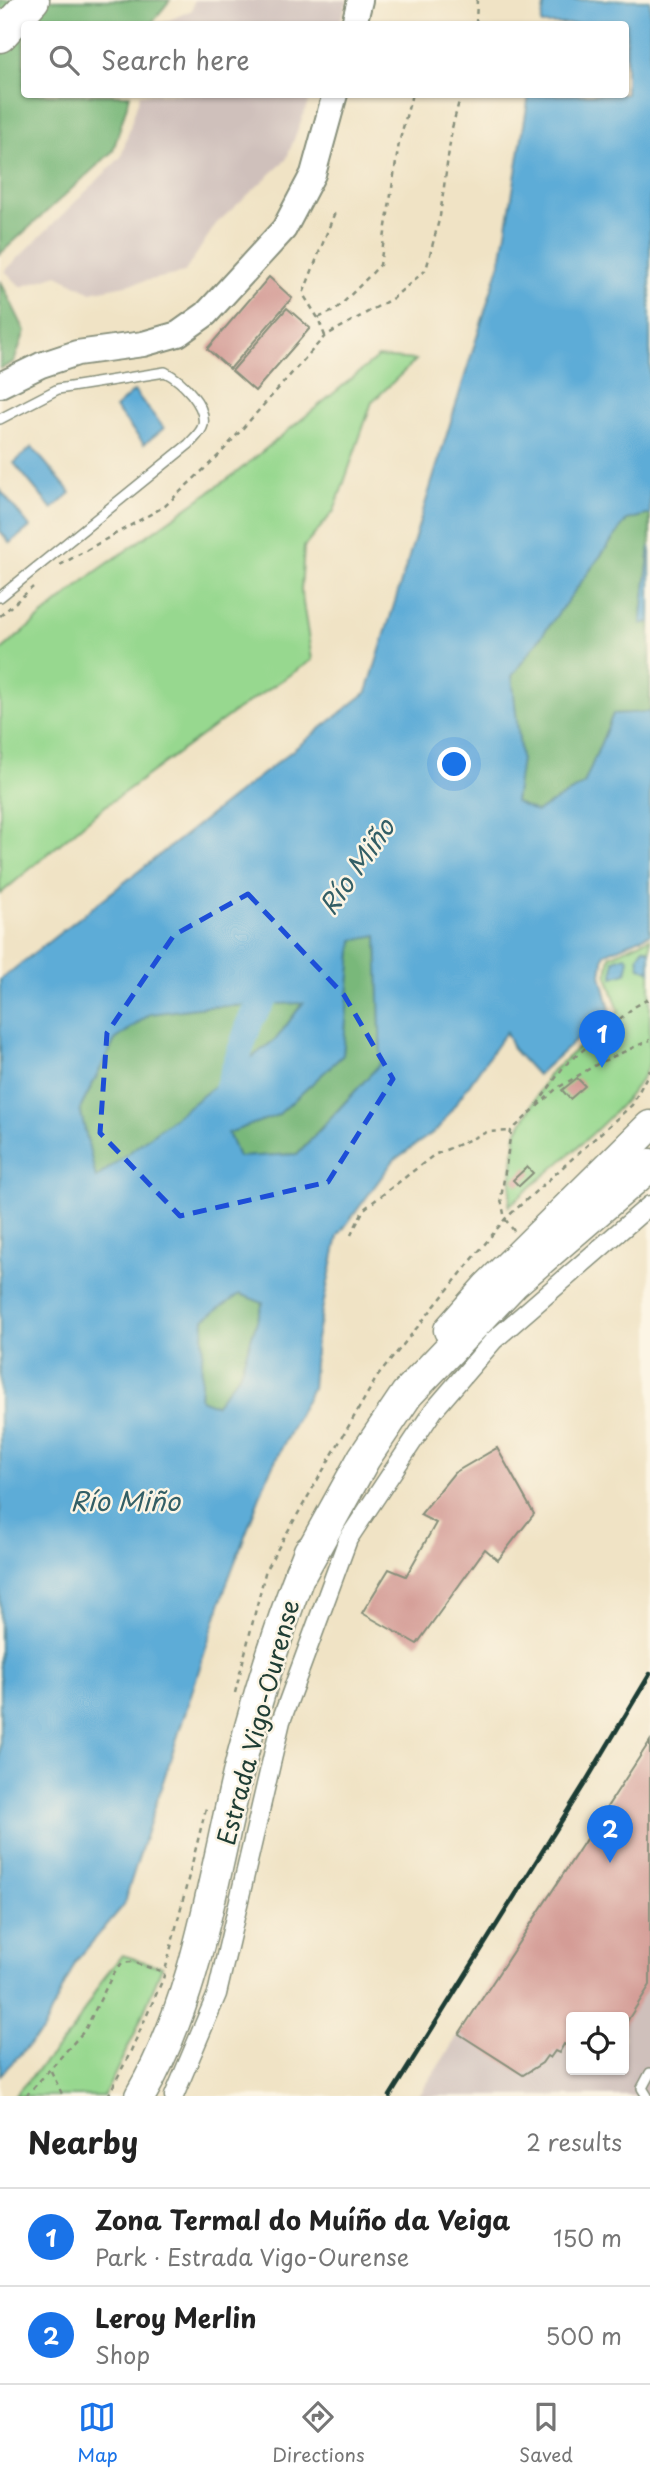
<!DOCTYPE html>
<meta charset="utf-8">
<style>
:root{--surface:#fff;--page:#f6f6f6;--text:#222;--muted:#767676;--line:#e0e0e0;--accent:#1a73e8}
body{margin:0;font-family:"Playpen Sans",sans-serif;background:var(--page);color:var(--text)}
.controls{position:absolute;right:21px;bottom:21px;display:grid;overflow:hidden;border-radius:7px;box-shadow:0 2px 5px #0004}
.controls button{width:63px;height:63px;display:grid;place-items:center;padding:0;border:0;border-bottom:2px solid var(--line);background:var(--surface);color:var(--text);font:35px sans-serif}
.you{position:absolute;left:455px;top:765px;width:24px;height:24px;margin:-18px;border:5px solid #fff;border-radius:50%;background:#1a73e8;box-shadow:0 0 0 10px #1a73e833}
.badge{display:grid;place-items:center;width:46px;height:46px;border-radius:50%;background:var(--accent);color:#fff;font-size:23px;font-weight:700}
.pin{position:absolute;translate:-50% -58px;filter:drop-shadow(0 2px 4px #0008)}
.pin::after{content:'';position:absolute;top:37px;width:24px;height:21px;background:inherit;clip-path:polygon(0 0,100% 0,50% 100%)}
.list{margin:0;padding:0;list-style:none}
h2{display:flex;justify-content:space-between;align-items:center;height:91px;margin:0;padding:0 28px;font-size:30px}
h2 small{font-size:23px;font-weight:400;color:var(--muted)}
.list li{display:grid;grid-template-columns:46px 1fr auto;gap:21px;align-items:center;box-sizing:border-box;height:98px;padding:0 28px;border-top:2px solid var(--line)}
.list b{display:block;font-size:26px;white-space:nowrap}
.list p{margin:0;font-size:23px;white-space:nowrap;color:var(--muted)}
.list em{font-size:23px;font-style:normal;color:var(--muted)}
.icon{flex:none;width:38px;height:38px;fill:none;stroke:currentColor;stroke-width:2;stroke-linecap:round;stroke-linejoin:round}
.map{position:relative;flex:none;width:650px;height:2096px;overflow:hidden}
.search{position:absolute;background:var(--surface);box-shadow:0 2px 5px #0004;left:21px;right:21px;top:21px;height:77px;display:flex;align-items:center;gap:18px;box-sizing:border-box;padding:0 24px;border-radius:7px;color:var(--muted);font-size:26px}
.sheet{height:287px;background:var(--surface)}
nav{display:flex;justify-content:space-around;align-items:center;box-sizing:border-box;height:98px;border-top:2px solid var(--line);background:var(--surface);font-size:19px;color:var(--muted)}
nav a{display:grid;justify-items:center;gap:4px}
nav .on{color:var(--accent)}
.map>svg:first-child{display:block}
</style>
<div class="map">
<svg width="650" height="2096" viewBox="0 0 650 2096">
<rect width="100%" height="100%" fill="#fcf5e5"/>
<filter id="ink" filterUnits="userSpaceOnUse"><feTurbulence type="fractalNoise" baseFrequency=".0143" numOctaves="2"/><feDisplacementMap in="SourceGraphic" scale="14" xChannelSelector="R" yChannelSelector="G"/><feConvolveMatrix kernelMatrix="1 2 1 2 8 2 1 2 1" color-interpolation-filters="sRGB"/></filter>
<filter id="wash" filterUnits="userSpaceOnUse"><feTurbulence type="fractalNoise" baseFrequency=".00686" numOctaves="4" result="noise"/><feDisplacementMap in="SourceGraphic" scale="28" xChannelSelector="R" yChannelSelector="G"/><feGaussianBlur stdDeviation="1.57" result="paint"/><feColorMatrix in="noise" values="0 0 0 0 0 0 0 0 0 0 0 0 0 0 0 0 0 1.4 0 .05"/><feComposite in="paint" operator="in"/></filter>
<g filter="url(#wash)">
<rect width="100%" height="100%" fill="#f0e3c5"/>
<g fill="#cfc0bb" fill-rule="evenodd">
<path d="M194,0h154l-9,24h-179l32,-14z"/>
<path d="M140,94l171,1 -25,65 -70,64 -32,49 -93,19 -34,-17 -36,12 -16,-16 116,-114z"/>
<path d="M650,1741v355h-231l40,-62zM571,2017h53v53h-53z"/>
</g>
<g fill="#97d88f" stroke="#5b8a62" stroke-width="2">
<path d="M378,357l38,3 -44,42 -38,109 -30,36 -3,43 11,70 -78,52 -134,98 -100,84v-243l94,-78 142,-100z"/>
<path d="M650,938v13l-6,-3 -4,19 10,5c0,19 0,77 -1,92 -16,43 -103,109 -140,142l7,-72 33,-60 70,-63 -12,-35 3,-20z"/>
<path d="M122,1955l40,12 -28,68 -30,61h-90l58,-64 28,-49z"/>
</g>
<g fill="#79b87a" stroke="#4c7a57" stroke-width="2">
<path d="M0,0h170l-19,24h-127v70l106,1 -17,56 -113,103z"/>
<path d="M0,280l25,51 -11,31 -14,7z"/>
<path d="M650,514v32l-9,77 9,-1v90l-37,2 -29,70 -48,28 -21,-10 6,-43 -9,-83 115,-156z"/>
<path d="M377,935l4,128 -84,91 -59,3 -10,-24 50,-18 65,-60 10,-116z"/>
<path d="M303,1002l-26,36 -181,141 -16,-70 35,-69 35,-26 55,-7z"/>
<path d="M240,1294l23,9 -24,72 -24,30 -15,-5 4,-82z"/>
</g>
<g fill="#5dacd7" stroke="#3e7486" stroke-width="2" fill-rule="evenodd">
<path d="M545,0h105v514l-23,6 -115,156 9,83 -6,43 21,10 48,-28 29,-70 37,-2v222l-46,20 -3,21 9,35 -73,65 -24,-26 -7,-17 -68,97 -44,31 -56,76 -22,103 -4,49 -44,87 -41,108 -104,323 -47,55 -34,71 -42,43v-1095l367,-288 135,-436 27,-161 97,-1v-70h-85zM377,935l4,128 -83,91 -60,3 -10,-24 50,-18 65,-60 10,-115zM303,1003l-26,35 -181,140 -16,-69 35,-69 35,-26 55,-7zM240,1294l23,9 -24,72 -24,30 -15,-6 4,-80z"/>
<path d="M134,391l30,37 -20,16 -29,-36z"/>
<path d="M32,447l39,46 -19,16 -38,-46z"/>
<path d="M0,490l30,37 -20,16 -10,-12z"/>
<path d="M650,546v76l-9,2z"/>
<path d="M644,948l6,3v21l-10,-5c-3,-9 -2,-12 4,-19z"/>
<path d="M626,956l3,4 -3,13 -13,4 1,-17z"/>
</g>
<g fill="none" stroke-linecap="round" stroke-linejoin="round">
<path stroke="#5dacd7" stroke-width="26" d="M221,1106l30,-87 29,-43"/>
</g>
<g id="blocks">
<g fill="#d49c96">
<path d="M269,277l23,21 -62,71 -23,-20z"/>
<path d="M287,308l23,20 -55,63 -23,-20z"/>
<path d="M577,1078l8,8 -15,13 -8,-9z"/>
<path d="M527,1167l6,6 -14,13 -6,-6z"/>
<path d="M497,1448l37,66 -36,46 -13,-11 -68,95 -55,-31 27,-44 17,7 30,-53 -16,-8 34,-42z"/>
<path d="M650,1741v244l-26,41v-9h-53v25l-3,5 -4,-3 -5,9 -4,-2 -5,7 -3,-2 -5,7 -19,12 -64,-41z"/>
</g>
</g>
</g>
<g filter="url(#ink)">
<use href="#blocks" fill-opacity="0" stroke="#88907c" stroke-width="2"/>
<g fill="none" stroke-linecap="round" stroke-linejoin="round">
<g stroke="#88907c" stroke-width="12">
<g id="service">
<path d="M0,419l58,-30 107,-17c16,8 42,33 38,53 -2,8 -9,13 -14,19l-189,153"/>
<path d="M647,2096l-5,-8 8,-15"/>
</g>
</g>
<g stroke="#88907c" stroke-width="21">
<path id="minor" d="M174,2096l43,-102 64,-273 67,-182 85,-128 61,-71 156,-135"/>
</g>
<g stroke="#88907c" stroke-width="28">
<g id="secondary">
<path d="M354,24l6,-24"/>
<path d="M0,385l41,-20 36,-12 66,-9 35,-10 28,-20 78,-85 29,-55 22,-80"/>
</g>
</g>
<g stroke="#88907c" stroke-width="33">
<g id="trunk">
<path d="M449,1330l38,-43 163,-161"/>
<path d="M140,2096c59,-101 74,-226 102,-339 18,-70 40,-139 67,-206"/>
</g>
</g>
<g stroke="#88907c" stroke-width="35">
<g id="motorway">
<path d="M0,36l33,-36"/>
<path d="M301,1572l63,-114 43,-64 107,-112 136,-117"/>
</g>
</g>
<g stroke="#88907c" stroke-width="2.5" stroke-dasharray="5 5" stroke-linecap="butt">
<path d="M476,24l1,-24"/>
<path d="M318,318l-15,-24 32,-82"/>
<path d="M325,336l-7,-18 18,-8 44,-45 19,-122 13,-49"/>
<path d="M60,565l105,-59 54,-51 106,-119 68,-38 33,-28 14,-54 12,-88 9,-34"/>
<path d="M0,616l33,-29"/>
<path d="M537,1105l27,-39 70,-59 16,-9"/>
<path d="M514,1231l-9,-12 -4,-20 10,-68 45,-42 43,-26 51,-23"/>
<path d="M351,1235l13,-26 70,-54 53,-23 24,-1"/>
<path d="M235,1693l31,-124 111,-192 128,-158 127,-114 18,-35"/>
<path d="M51,2071l12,25"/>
<path d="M26,2096l59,-66 28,-56 9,-11 9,-1 33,10"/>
<path d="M108,2096l21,-41 34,-76 43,-171"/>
</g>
<use href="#service" stroke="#fff" stroke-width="9"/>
<use href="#minor" stroke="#fff" stroke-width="18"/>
<use href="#secondary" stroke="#fff" stroke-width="24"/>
<use href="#trunk" stroke="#fff" stroke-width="30"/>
<use href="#motorway" stroke="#fff" stroke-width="32"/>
<path stroke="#1f3d34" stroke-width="4.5" d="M390,2096l195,-313 65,-109"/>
</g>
</g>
<path fill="none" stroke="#1d4ed8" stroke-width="5" stroke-dasharray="14 9" stroke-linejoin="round" d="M248,894l96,101 49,84 -65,103 -148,34 -80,-83 7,-100 67,-98z"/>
<g text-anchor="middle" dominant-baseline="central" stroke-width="5" stroke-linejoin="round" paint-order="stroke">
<g font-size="24" fill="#1f3d34" stroke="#fcf5e5">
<text transform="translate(257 1722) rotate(-75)">Estrada Vigo-Ourense</text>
</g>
<g font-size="26" font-style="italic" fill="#325e65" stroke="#fcf5e5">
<text transform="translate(356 866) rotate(-55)">Río Miño</text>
<text x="125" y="1500">Río Miño</text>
</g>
</g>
</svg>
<div class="controls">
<button><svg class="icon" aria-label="locate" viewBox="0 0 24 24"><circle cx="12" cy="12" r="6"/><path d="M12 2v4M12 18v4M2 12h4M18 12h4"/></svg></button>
</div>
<div class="you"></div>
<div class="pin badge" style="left:602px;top:1068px">1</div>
<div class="pin badge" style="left:610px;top:1863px">2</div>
<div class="search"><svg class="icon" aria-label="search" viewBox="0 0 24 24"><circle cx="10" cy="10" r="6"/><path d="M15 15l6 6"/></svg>Search here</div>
</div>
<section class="sheet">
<h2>Nearby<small>2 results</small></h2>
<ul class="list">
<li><span class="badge">1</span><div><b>Zona Termal do Muíño da Veiga</b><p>Park · Estrada Vigo-Ourense</p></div><em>150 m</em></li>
<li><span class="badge">2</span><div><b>Leroy Merlin</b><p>Shop</p></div><em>500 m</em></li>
</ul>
</section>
<nav>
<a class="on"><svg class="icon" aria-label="map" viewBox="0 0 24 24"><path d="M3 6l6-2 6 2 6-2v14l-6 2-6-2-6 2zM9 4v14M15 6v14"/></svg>Map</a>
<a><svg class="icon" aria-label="directions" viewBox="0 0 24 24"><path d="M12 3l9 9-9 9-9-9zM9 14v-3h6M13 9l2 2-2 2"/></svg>Directions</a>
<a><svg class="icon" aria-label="saved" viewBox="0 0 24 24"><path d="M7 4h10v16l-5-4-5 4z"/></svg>Saved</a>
</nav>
